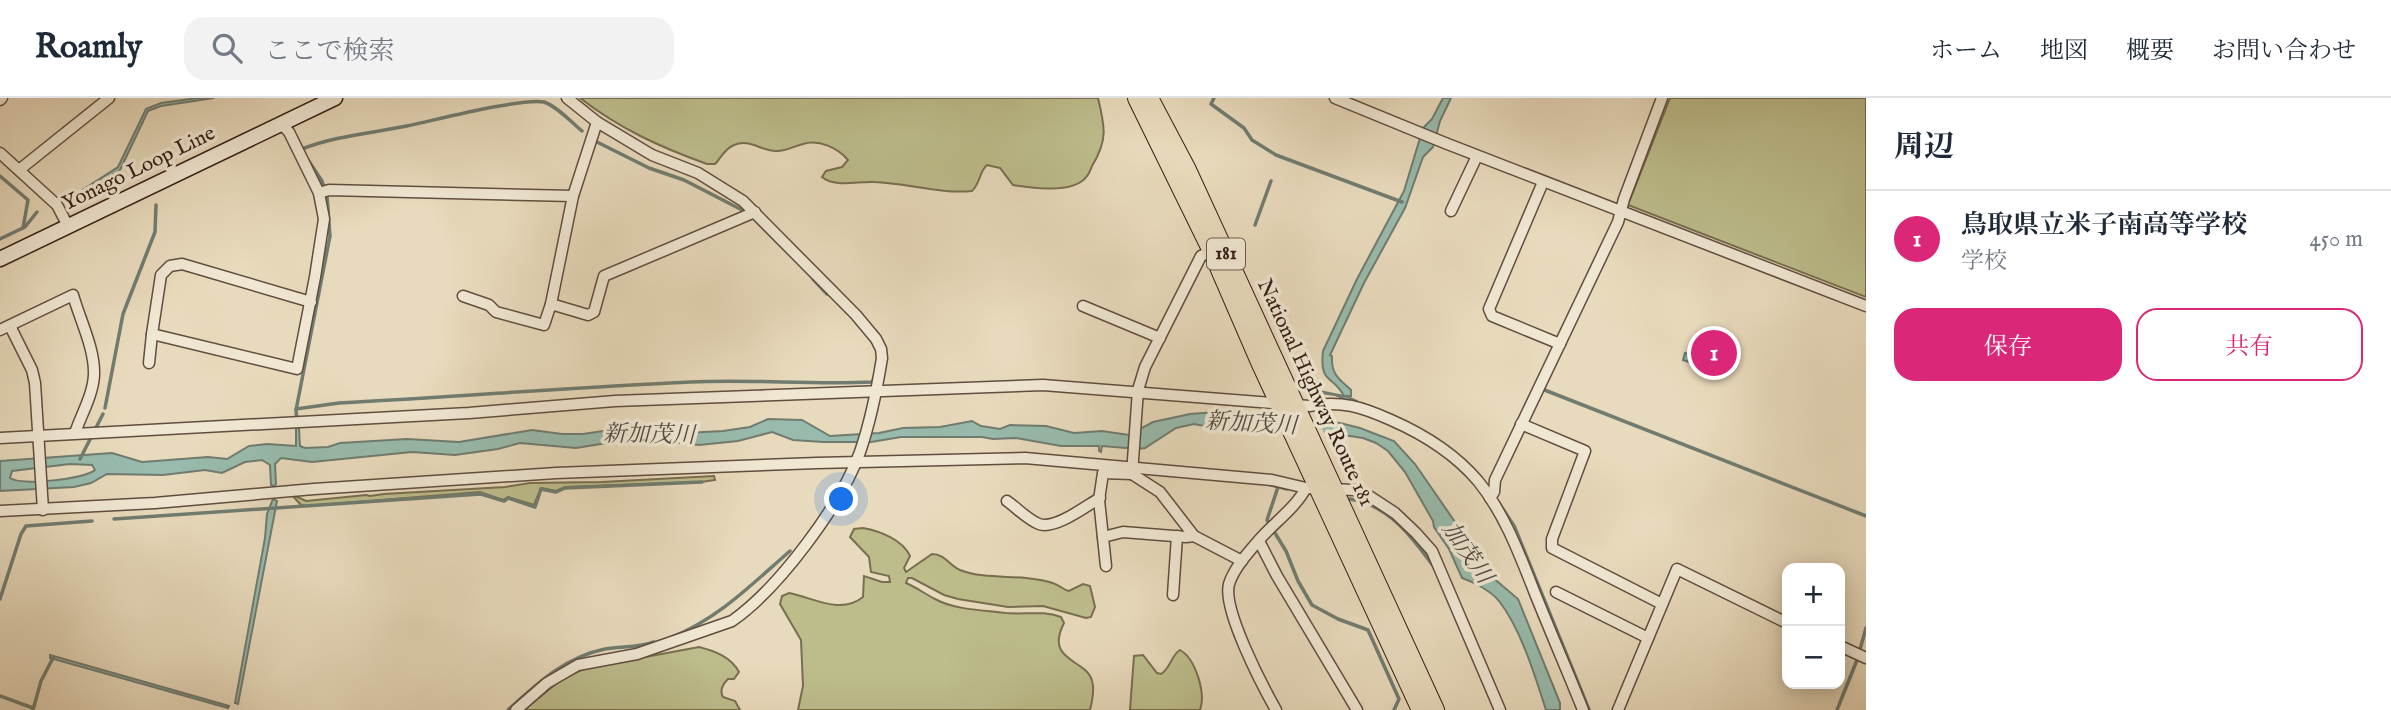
<!DOCTYPE html>
<html lang="ja">
<meta charset="utf-8">
<style>
:root{--surface:#fff;--page:#f2f2f3;--text:#1f2937;--muted:#747a83;--line:#e0e1e3;--accent:#db2777}
body{margin:0;font-family:"IM FELL English","Noto Serif JP",serif;background:var(--page);color:var(--text)}
.controls{position:absolute;right:21px;bottom:21px;display:grid;overflow:hidden;border-radius:14px;box-shadow:0 4px 18px #0003}
.controls button{width:63px;height:63px;display:grid;place-items:center;padding:0;border:0;border-bottom:2px solid var(--line);background:var(--surface);color:var(--text);font:35px sans-serif}
.you{position:absolute;left:842px;top:402px;width:24px;height:24px;margin:-18px;border:5px solid #fff;border-radius:50%;background:#1a73e8;box-shadow:0 0 0 10px #1a73e833}
.badge{display:grid;place-items:center;width:46px;height:46px;border-radius:50%;background:var(--accent);color:#fff;font-size:23px;font-weight:700}
.pin{position:absolute;translate:-50% -50%;border:4px solid #fff;box-shadow:0 2px 7px #0006}
.list{margin:0;padding:0;list-style:none}
h2{display:flex;justify-content:space-between;align-items:center;height:91px;margin:0;padding:0 28px;font-size:30px}
h2 small{font-size:23px;font-weight:400;color:var(--muted)}
.list li{display:grid;grid-template-columns:46px 1fr auto;gap:21px;align-items:center;box-sizing:border-box;height:98px;padding:0 28px;border-top:2px solid var(--line)}
.list b{display:block;font-size:26px;white-space:nowrap}
.list p{margin:0;font-size:23px;white-space:nowrap;color:var(--muted)}
.list em{font-size:23px;font-style:normal;color:var(--muted)}
.actions{display:flex;gap:14px;padding:21px 28px}
.actions a{flex:1;padding:16px 0;border:2px solid var(--accent);border-radius:21px;text-align:center;font-size:24px;color:var(--accent)}
.actions .main{background:var(--accent);color:#fff}
.icon{flex:none;width:38px;height:38px;fill:none;stroke:currentColor;stroke-width:2;stroke-linecap:round;stroke-linejoin:round}
.map{position:relative;flex:none;width:1866px;height:612px;overflow:hidden}
header{display:flex;align-items:center;gap:42px;box-sizing:border-box;height:98px;padding:0 35px;background:var(--surface);border-bottom:2px solid var(--line)}
header strong{font-size:33px}
nav{display:flex;gap:38px;margin-inline-start:auto;font-size:24px}
.search{width:490px;height:63px;background:var(--page);display:flex;align-items:center;gap:18px;box-sizing:border-box;padding:0 24px;border-radius:21px;color:var(--muted);font-size:26px}
main{display:flex}
aside{flex:1;background:var(--surface)}
.map>svg:first-child{display:block}
</style>
<header>
<strong>Roamly</strong>
<div class="search"><svg class="icon" aria-label="search" viewBox="0 0 24 24"><circle cx="10" cy="10" r="6"/><path d="M15 15l6 6"/></svg>ここで検索</div>
<nav><a>ホーム</a><a>地図</a><a>概要</a><a>お問い合わせ</a></nav>
</header>
<main>
<div class="map">
<svg width="1866" height="612" viewBox="0 0 1866 612">
<rect width="100%" height="100%" fill="#e8dabc"/>
<filter id="stains"><feTurbulence type="fractalNoise" baseFrequency=".00286" numOctaves="4"/><feColorMatrix values="0 0 0 0 .2 0 0 0 0 .09 0 0 0 0 .02 0 0 0 .5 -.17"/></filter>
<radialGradient id="worn" r=".72"><stop offset=".6" stop-color="#630" stop-opacity="0"/><stop offset="1" stop-color="#630" stop-opacity=".3"/></radialGradient>
<g fill="#bdbd8c" stroke="#786e50" stroke-width="2">
<path d="M580,0h518c7,29 10,42 -6,68 -2,4 -2,7 -5,10 -12,18 -56,12 -74,9l-13,-17 -13,-3c-8,7 -7,19 -15,26 -33,3 -65,-8 -98,-9 -16,-1 -39,6 -52,-5l4,-6 16,-4 6,-7c-10,-12 -29,-21 -45,-16 -9,2 -16,7 -26,7 -15,1 -27,-13 -43,-6 -10,4 -12,12 -19,19h-8c-47,-17 -87,-35 -127,-66z"/>
<path d="M1670,0h196v199l-238,-92z"/>
<path d="M714,378l1,4 -14,2 -136,5 -9,4 -15,-3 -7,17 -26,-8 -5,3 -23,-8 -173,14 -6,-1 -10,-11 15,7 60,-6 4,1 14,-2 121,-7 25,-4 72,-1z"/>
<path d="M863,430c17,3 40,12 47,28l-6,12 2,4 26,-18c13,0 17,11 28,16 20,8 45,6 66,8 10,1 25,3 33,8 3,2 6,4 10,5l14,-7 7,2 5,21 -4,10 -5,1 -43,-12 -35,1 -50,-8 -14,-4 -32,-17h-4l-2,5c10,4 19,11 29,16 20,11 48,11 71,14 19,2 36,-3 55,4l3,6c-20,39 23,36 28,58 3,9 0,21 -2,29h-292l5,-24 -2,-46 -21,-36 2,-8 7,-3c25,5 52,22 74,4l1,-21 18,6h8l-1,-6 -18,-4 -2,-15 -19,-20 4,-8z"/>
<path d="M699,549c16,4 32,10 40,25l-5,7h-6c-5,5 -9,11 -5,18l12,4 5,9h-216l38,-31 24,-11z"/>
<path d="M1180,552c16,9 26,44 20,60h-70l4,-54 9,-1 14,18 4,1c10,-6 10,-19 19,-24z"/>
</g>
<g fill="#98bbad" stroke="#707c70" stroke-width="2" fill-rule="evenodd">
<path d="M198,0h16l-53,8 -13,5 -28,59 -37,23 -2,-2 37,-24 28,-58 15,-6z"/>
<path d="M1443,0h8l-11,23 -7,26 -10,10 -18,51 -41,75 -34,72 2,1c-1,18 6,22 19,34v6h-6l12,5v3l-22,-9 -22,-3 1,-2 30,6c-11,-21 -25,-12 -21,-45l34,-72 47,-88 19,-63 9,-9z"/>
<path d="M1697,251l18,7 -3,7 -9,-3 -2,6 -18,-6 2,-7 10,3z"/>
<path d="M1217,314l123,11 20,5 34,13 21,23 40,58 15,33 8,10 40,34 42,104v7h-14c-11,-34 -25,-81 -47,-109 -8,-10 -25,-19 -37,-23l-13,-29 -15,-22 -1,-6 -28,-49 -17,-21 -12,-8 -13,-5 -33,-5 -54,-4 -13,2 -38,-1 -31,-6 -18,4 -31,20 -7,1 -36,-3 -1,6 -2,-1v-5h-38l-45,-8 -23,1 -11,-2h-81l-30,5h-48l-30,-2 -21,-8 -34,9 -39,4 -61,-7 -62,10 -56,-5 -22,6 -43,6 -43,-3 -100,10 -31,-4 -6,6 1,20 -2,2 -3,-1 -1,-20 -8,-5 -17,2 -23,11 -17,-3 -42,5 -56,-1 -16,9 -17,4 -74,4v-30l112,-8 30,9 66,-5 19,2 22,-13 18,-2 29,2v-18h3l1,18 5,2 23,-1 12,-4 67,-4 52,3 73,-12 30,4h21l61,-9 16,1 25,7 38,-2 27,-4 18,-8 34,1 28,16 49,-3 24,-5 37,-1 32,-6 9,5 19,3 10,-4 36,1 28,7 28,-2 27,4 24,-13 37,-8zM70,366l22,1 3,5c-11,9 -72,16 -85,8l2,-7z"/>
<path d="M1496,399l19,29 75,184h-4l-92,-209z"/>
<path d="M273,401l4,2 -39,203 -3,-1 30,-165 2,-24z"/>
<path d="M50,557l179,51 -1,2 -178,-50z"/>
</g>
<path fill="#e8dabc" d="M1266,316l52,5 8,18 -50,-4z"/>
<g fill="none" stroke-linecap="round" stroke-linejoin="round">
<g stroke="#707c70" stroke-width="3.5">
<path d="M1214,0l-3,6 33,24 8,12 24,15 126,47"/>
<path d="M593,42l56,28 35,12 62,32"/>
<path d="M303,53l-1,-2c33,-13 70,-16 105,-23 29,-6 113,-28 137,-24 14,5 27,20 38,29"/>
<path d="M0,78l28,24 -5,28"/>
<path d="M1255,127l16,-44"/>
<path d="M0,141l25,-12 12,-15"/>
<path d="M813,181l14,15"/>
<path d="M1542,291l324,127"/>
<path d="M105,310l18,-94 32,-82 1,-27"/>
<path d="M296,311l43,-6c118,-6 235,-16 352,-21 61,-3 121,3 181,0l1,-2"/>
<path d="M297,323l-1,-11 34,-174 -3,-39 -5,-16 -14,-21"/>
<path d="M80,361l23,-45"/>
<path d="M1267,386l20,5"/>
<path d="M1278,389l-11,33 19,31 12,30 14,24 26,14 30,11 31,69 -5,11"/>
<path d="M1350,401c39,6 62,38 84,68"/>
<path d="M114,421l367,-25 23,7 4,-3 27,9 6,-18 15,3 9,-4 137,-6"/>
<path d="M0,501l21,-65 5,-8 66,-5"/>
<path d="M672,539c47,-19 80,-53 118,-86"/>
<path d="M0,598l33,12"/>
<path d="M33,612l8,-29 12,-23"/>
<path d="M508,612c29,-26 57,-53 97,-61 17,-3 33,-1 49,-7"/>
<path d="M1837,612l20,-50 9,-32"/>
</g>
<g stroke="#614d3f" stroke-width="13">
<g id="minor">
<path d="M1335,0l110,45 421,163"/>
<path d="M0,2l2,-2"/>
<path d="M281,26l8,8 30,61 10,-3 244,6"/>
<path d="M0,55l57,52 11,21"/>
<path d="M19,72l90,-72"/>
<path d="M1543,84l-54,127 3,7 68,28"/>
<path d="M1451,113l26,-55"/>
<path d="M1216,151l-15,7 -56,111 -7,23 -6,84 28,18 34,44 48,25"/>
<path d="M463,198l26,9 7,7 48,13 7,-21 37,11 6,-3 10,-36 151,-64"/>
<path d="M311,204l-129,-38 -12,2 -9,9 -9,59 145,35 18,-92 9,-58 -5,-26"/>
<path d="M551,206l22,-108 24,-74"/>
<path d="M1083,208l77,32"/>
<path d="M10,228l22,44 3,13 8,127"/>
<path d="M0,232l73,-35c7,25 22,54 21,80 -1,20 -13,40 -19,58"/>
<path d="M149,265l3,-29"/>
<path d="M1521,326l64,27 -33,88v9l110,56"/>
<path d="M0,340l469,-25 146,-12 428,-16 266,21c32,-6 53,1 82,14 32,14 64,34 87,61 26,32 41,72 56,110 16,40 33,79 49,119"/>
<path d="M1490,400l4,-6 1,-12 123,-258 6,-23 38,-101"/>
<path d="M1007,403c10,7 21,19 32,23 16,6 47,-18 61,-26"/>
<path d="M0,413l155,-8 159,-14 242,-16 261,-10 208,-5 247,22 34,8 48,2 15,6 26,17 21,20 16,18 68,159"/>
<path d="M1103,439l20,-5 63,5 8,-1"/>
<path d="M1259,443l18,35 80,134"/>
<path d="M1106,468l-7,-66 4,-27 29,1"/>
<path d="M1556,494l92,46"/>
<path d="M1173,497l4,-59"/>
<path d="M1840,548l26,12"/>
<path d="M516,612l31,-27 31,-18 59,-11 95,-33c46,-32 109,-116 128,-169 10,-29 17,-63 22,-94l-1,-9 -5,-10 -20,-24 -113,-114 -45,-28 -46,-18 -55,-33 -30,-24"/>
<path d="M1276,612c-13,-23 -54,-101 -47,-126 5,-16 19,-31 30,-44 15,-17 37,-33 47,-52"/>
<path d="M1618,612l59,-141 110,54"/>
</g>
</g>
<g stroke="#341e15" stroke-width="17">
<path id="secondary" d="M0,161l335,-161"/>
</g>
<g stroke="#341e15" stroke-width="20">
<g id="trunk">
<path d="M1137,0l75,153 48,111 161,348"/>
<path d="M1149,0l38,72 248,540"/>
</g>
</g>
<use href="#minor" stroke="#f0e7d3" stroke-width="10"/>
<use href="#secondary" stroke="#f0e7d3" stroke-width="14"/>
<use href="#trunk" stroke="#e8dabc" stroke-width="18"/>
</g>
<g text-anchor="middle" dominant-baseline="central" stroke-width="7" stroke-linejoin="round" paint-order="stroke">
<rect fill="#f0e7d3" stroke="#6c5a4e" stroke-width="2" x="1207" y="140.5" width="38" height="31" rx="5"/>
<g font-size="19" font-weight="bold" fill="#341e15">
<text x="1226" y="156">181</text>
</g>
<g font-size="21" fill="#341e15" stroke="#f0e7d3">
<text transform="translate(139 71) rotate(-26)">Yonago Loop Line</text>
<text transform="translate(1315 295) rotate(65)">National Highway Route 181</text>
</g>
<g font-size="23" font-style="italic" fill="#524d43" stroke="#f0e7d3">
<text transform="translate(1251 326) rotate(3)">新加茂川</text>
<text transform="translate(649 337) rotate(1)">新加茂川</text>
<text transform="translate(1467 455) rotate(55)">加茂川</text>
</g>
</g>
<rect width="100%" height="100%" filter="url(#stains)"/>
<rect width="100%" height="100%" fill="url(#worn)"/>
</svg>
<div class="controls">
<button>+</button>
<button>−</button>
</div>
<div class="you"></div>
<div class="pin badge" style="left:1714px;top:255px">1</div>
</div>
<aside>
<h2>周辺<small></small></h2>
<ul class="list">
<li><span class="badge">1</span><div><b>鳥取県立米子南高等学校</b><p>学校</p></div><em>450 m</em></li>
</ul>
<div class="actions"><a class="main">保存</a><a>共有</a></div>
</aside>
</main>
